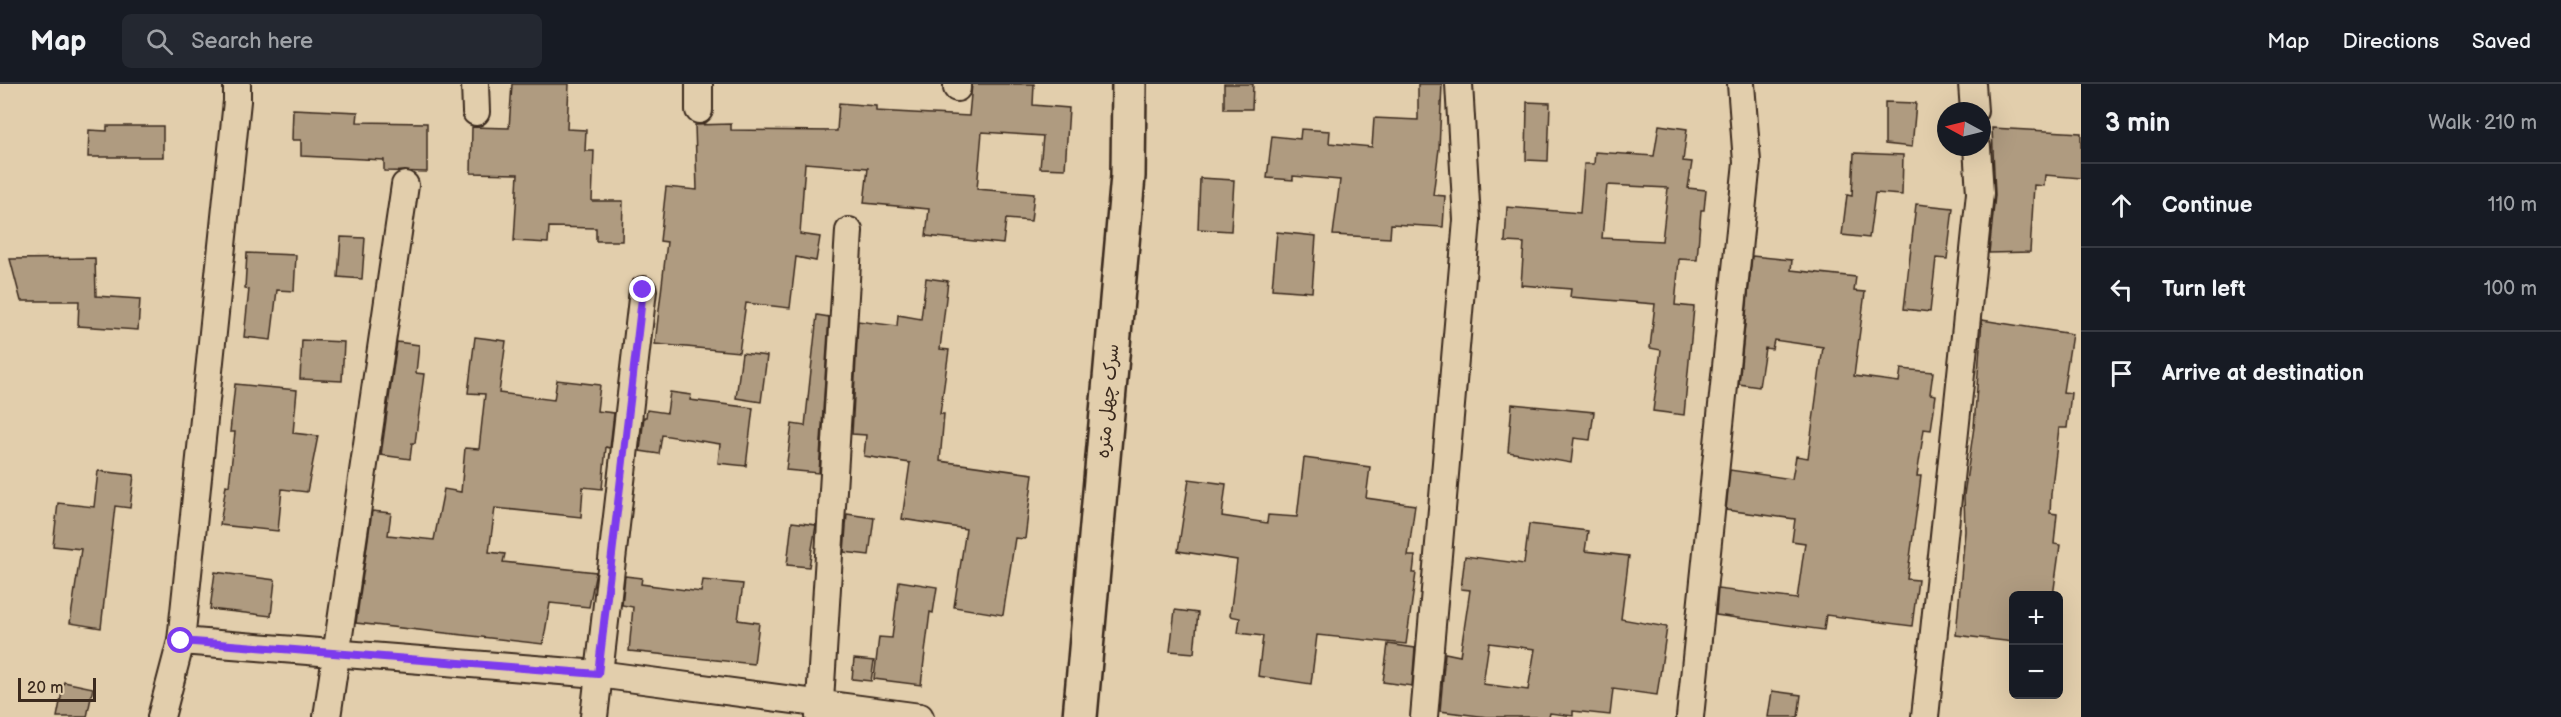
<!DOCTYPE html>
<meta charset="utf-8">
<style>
:root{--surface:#171b24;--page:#242831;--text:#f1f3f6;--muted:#9ea1a6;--line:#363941}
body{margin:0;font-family:"Balsamiq Sans","Playpen Sans Arabic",sans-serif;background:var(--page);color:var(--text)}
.controls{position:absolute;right:18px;bottom:18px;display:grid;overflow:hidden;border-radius:9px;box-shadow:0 6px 24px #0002}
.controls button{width:54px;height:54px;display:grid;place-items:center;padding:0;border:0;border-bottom:2px solid var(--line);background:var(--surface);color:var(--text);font:30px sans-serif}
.compass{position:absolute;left:1937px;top:18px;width:54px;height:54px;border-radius:50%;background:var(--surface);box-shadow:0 6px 24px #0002;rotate:277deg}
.scale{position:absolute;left:18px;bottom:15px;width:78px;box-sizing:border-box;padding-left:6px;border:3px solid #3b2a1e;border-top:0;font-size:16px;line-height:21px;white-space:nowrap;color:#3b2a1e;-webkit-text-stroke:4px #e2ceac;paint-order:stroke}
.stop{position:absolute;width:18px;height:18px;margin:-14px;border:4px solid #7c3aed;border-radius:50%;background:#fff}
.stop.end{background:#7c3aed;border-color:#fff;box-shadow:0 2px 6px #0008}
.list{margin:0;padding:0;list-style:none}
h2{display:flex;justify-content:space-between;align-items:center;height:78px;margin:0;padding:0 24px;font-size:26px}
h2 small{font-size:20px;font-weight:400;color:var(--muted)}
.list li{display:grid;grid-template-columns:39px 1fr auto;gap:18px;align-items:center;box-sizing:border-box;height:84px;padding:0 24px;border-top:2px solid var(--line)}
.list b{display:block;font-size:22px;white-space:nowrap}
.list em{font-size:20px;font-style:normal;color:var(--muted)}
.icon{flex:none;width:33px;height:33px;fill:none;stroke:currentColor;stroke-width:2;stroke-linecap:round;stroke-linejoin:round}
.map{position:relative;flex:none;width:2081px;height:633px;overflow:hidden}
header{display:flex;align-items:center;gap:36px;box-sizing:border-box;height:84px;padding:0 30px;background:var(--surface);border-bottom:2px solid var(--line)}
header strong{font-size:28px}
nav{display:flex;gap:33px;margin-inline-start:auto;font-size:21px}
.search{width:420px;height:54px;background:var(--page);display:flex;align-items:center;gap:15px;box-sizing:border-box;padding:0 21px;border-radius:9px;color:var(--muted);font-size:22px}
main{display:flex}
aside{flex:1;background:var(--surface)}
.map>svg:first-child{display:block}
</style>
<header>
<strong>Map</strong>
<div class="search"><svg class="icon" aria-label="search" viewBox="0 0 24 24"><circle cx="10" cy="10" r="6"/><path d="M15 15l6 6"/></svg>Search here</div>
<nav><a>Map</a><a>Directions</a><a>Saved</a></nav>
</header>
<main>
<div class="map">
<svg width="2081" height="633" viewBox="0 0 2081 633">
<rect width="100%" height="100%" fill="#e2ceac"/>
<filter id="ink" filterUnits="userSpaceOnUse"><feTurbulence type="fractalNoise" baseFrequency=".0167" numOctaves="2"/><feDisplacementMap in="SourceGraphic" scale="12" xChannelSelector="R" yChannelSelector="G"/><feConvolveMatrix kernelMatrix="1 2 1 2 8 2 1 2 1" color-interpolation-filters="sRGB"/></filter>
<g filter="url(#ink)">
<g fill="#af9b80" stroke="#3b2a1e" stroke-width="1.5" fill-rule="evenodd">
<path d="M512,0h57l-2,45 19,1 -1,21h9l-2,50h31l-1,40h-26v-13l-47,-1 -1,16 -34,-2 4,-67 -47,-1 1,-46 37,1z"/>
<path d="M972,0h62l-1,21 36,3 -4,61 -25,-1 3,-32 -61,-4 -5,57 57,5 -3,27 -25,-2 -3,25 -77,-8 3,-27 -65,-6 4,-35 -63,-5 -5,71 20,3 -4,24 -20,-4 -6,51 -44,-5 -7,49 -84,-8 12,-102 -7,-1 6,-54 31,3 -2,-65 36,-1v6l106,1 2,-28 37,3v5l93,5z"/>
<path d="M1224,0h29l-1,25h-28z"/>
<path d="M1418,0h24l-3,65 -6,46 12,1 -2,31 -52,-3 -1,14 -57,-3 7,-55 -47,-4v4l-26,-2 5,-42 28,3 1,-10 29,2 -1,12 43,4 2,-29 44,2z"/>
<path d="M1527,18l23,1 -2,58 -22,-1z"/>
<path d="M1885,18l31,1 -4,44 -27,-3z"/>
<path d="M293,25l65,3 -1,10 70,1v49l-43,-1v-11l-83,-4v-16h-9z"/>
<path d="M1659,41l28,4 -4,32 9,1 -4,26 18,2 -2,20h-3l-4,50 -18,-1 -4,46 19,2 -10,108 -31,-4 8,-61 -11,-2 5,-44 -85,-7 1,-8 -50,-4 3,-42 -19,-1 2,-35 73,6 4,-49h10l1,-12 59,4zM1607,101l61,3 -6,53 -60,-3z"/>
<path d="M107,42h56v31h-75l1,-27 18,1z"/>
<path d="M1992,44l89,5v45l-36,-3 -1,11 -10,-1 -4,67 -41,1 6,-58z"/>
<path d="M1854,69l49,2 -1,40 -27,-2 -6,45 -27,-3 5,-40 5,1z"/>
<path d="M1200,94l34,2 -3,51 -33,-2z"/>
<path d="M1916,120l37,4 -6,51 -11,-1 -6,54 -26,-3z"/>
<path d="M1277,148l39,4 -4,56 -40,-3z"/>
<path d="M341,153l24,1 -3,41 -24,-2z"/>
<path d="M247,169l49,2 -2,36 -17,-1 -6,50 -27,-3 5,-48 -4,-1z"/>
<path d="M1752,172l40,4 -1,10 65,7 -2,14 11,1 -11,84 45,6 2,-13 32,3 -3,22 6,1 -5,35 -7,-1 -7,47h4l-3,24 -11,79 11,1 -6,46 -86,-11 -2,15 -108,-15 2,-26 79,10 8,-56 -13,-2 3,-22 -69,-9 4,-40 62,9 4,-23 12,2 15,-111 -49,-7 -2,9 -7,-1 -6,39 -20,-3z"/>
<path d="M95,174l1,38 44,3 -2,31 -60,-4 1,-25h-58l-11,-42z"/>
<path d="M926,194l22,3 -8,68 9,1 -9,64h4l-4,47 93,13 -8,65 -10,-1 -12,77 -49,-8 12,-78 -64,-10 8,-56 -46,-7 2,-21 -14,-1 6,-113 39,5 1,-11 23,4z"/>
<path d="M817,231l12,2 -10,156 -33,-3 6,-46 13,2z"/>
<path d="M1982,236l90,14 -9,58 8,1 -4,35h-8l-8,66 -1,19 7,1 -3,30 6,1 -7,51h-40v46l-57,-7 9,-104 -1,-36 10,-68z"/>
<path d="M475,253l31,4 -7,52 55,7 3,-20 43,5 -3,26 17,2 -4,35 -4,-1 -4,42 -19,-2 -2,30 -86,-9 -6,44 16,2 -2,8 93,10 -7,35 -39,-4 -7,41 -187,-21 16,-112 19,2 -3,22 46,5 10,-51 17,3 4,-44 14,1 6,-55 -17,-1z"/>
<path d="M302,256l42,2 -2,39 -42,-2z"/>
<path d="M397,258l22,3 -3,28 8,1 -9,69h-3l-2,16 -29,-4z"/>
<path d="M742,269l25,3 -6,46 -25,-4z"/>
<path d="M235,300l62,6 -4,43 25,3 -11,56 -25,-3 -4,42 -58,-6 6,-40 3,1 6,-54h-5z"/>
<path d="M670,308l21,3 -1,5 63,8 -7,58 -28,-3 2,-19 -58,-9 -3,19 -19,-3 4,-34h2l1,-7 20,3z"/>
<path d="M1512,320l82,8 -4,28 -16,-2 -3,25 -63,-11z"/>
<path d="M1304,374l66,9 -4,31 49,7 -7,51h7l-2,17h3l-10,71 -89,-9 -6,49 -53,-8 5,-40 -25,-3 2,-15 -10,-2 7,-56 -59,-9 11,-72 37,5 -4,32 45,7 1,-8 29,2z"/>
<path d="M98,387l36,4 -4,33 -15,-2 -14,122 -31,-5 11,-74 -28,-3 5,-43 36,4z"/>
<path d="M847,430l27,4 -5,37 -25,-3z"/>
<path d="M792,438l24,3 -7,42 -22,-2z"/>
<path d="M1529,440l59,7 -3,20 44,5 -8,63 46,8 -10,68 -44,-6 -3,26 -37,-4v5l-23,-3 -1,4h-62l-47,-6 5,-58 15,3 10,-66 -9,-1 4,-33 59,8zM1489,559l46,6 -7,41 -45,-6z"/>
<path d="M215,488l60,8 -4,36 -61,-7z"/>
<path d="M625,492l17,2 -1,6 60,8 2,-12 40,4 -5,36 21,3 -5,41 -125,-13 4,-44 -11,-2z"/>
<path d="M899,497l38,6 -4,26 -3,-1 -9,73 -47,-6 5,-42 13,1z"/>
<path d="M1175,526l23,3 -4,40 -24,-2z"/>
<path d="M1388,560l27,4 -3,38 -29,-4z"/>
<path d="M854,575l20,2 -3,20 -19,-2z"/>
<path d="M64,598l29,6 -6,29h-30z"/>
<path d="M1772,607l29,4 -3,22h-30z"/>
</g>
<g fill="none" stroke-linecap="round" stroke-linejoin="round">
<g stroke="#3b2a1e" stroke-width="30">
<g id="street">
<path d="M475,0l1,28"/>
<path d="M699,0v26"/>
<path d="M957,0v4"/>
<path d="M1972,0l2,27"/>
<path d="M181,557l417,33 322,43"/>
<path d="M161,633l20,-76 56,-540v-17"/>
<path d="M327,633l78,-532"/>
<path d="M594,633l49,-427"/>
<path d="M819,633l30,-486"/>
<path d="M1424,633l43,-497 -8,-136"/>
<path d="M1690,633l57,-555 -6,-78"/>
<path d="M1925,633l55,-524 -3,-46"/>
</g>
</g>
<g stroke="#3b2a1e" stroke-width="38">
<path id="secondary" d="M1080,633l48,-541 1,-92"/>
</g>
<use href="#street" stroke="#e2ceac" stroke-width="26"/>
<use href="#secondary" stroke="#e2ceac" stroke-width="33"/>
</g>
</g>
<g fill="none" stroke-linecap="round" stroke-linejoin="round" filter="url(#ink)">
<path stroke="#7c3aed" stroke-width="8" d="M181,557l417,33 45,-384"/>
</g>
<g text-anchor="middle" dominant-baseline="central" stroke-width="6" stroke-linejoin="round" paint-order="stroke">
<g font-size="18" fill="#3b2a1e" stroke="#e2ceac">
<text transform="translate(1108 317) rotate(-85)">سرک چهل متره</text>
</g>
</g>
</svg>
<div class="controls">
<button>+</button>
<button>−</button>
</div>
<svg class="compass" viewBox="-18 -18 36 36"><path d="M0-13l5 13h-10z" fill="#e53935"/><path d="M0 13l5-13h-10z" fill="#9ea1a6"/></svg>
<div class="scale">20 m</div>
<div class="stop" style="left:181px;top:557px"></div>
<div class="stop end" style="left:643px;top:206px"></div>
</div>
<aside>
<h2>3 min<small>Walk · 210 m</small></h2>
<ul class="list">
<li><svg class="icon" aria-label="ahead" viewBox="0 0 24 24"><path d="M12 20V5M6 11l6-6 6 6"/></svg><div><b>Continue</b></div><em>110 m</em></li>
<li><svg class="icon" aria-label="left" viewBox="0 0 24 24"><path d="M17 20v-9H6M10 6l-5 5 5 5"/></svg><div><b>Turn left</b></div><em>100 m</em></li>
<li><svg class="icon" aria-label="arrive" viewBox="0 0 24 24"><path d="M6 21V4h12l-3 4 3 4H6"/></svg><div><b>Arrive at destination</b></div></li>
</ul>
</aside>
</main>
